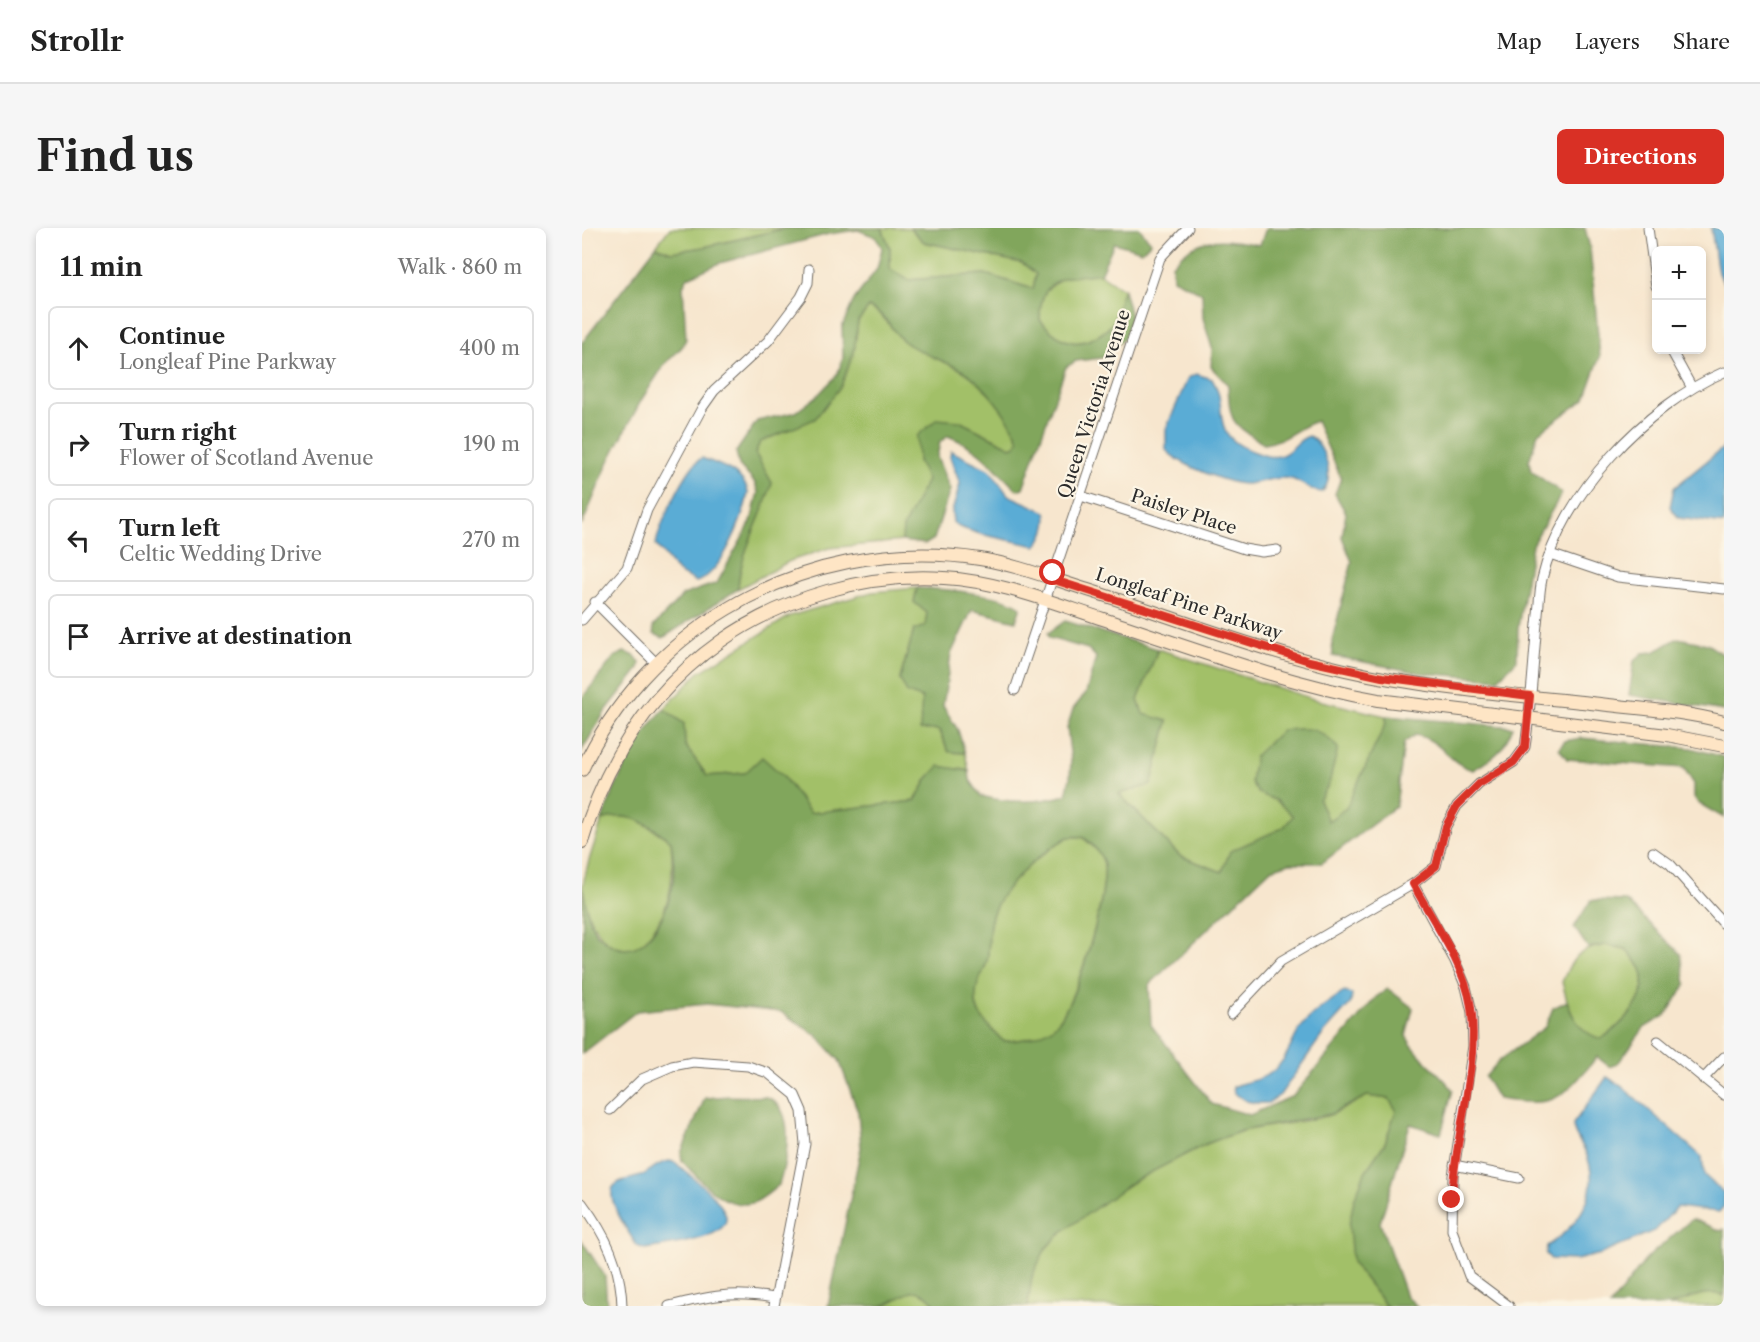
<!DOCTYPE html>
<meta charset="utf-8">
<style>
:root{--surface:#fff;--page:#f6f6f6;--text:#222;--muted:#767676;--line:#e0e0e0;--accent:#d93025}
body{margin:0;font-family:"Libre Caslon Text",serif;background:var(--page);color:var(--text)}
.controls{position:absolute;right:18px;top:18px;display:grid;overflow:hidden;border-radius:9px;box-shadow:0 3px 9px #0003}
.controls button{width:54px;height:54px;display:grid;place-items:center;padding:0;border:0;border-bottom:2px solid var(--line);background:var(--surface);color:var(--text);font:30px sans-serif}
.stop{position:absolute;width:18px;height:18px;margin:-14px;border:4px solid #d93025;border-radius:50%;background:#fff}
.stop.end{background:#d93025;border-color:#fff;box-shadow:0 2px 6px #0008}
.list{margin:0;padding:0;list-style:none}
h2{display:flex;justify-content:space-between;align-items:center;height:78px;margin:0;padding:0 24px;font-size:26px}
h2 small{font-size:20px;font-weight:400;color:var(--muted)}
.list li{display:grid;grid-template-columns:39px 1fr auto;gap:18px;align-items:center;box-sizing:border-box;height:84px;margin:0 12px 12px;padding:0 12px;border:2px solid var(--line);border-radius:9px}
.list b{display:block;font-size:22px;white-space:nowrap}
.list p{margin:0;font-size:20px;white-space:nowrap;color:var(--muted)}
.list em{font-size:20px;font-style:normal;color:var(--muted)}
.icon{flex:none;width:33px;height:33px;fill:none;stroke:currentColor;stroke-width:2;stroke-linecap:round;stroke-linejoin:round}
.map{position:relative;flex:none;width:1142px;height:1078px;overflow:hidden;border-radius:9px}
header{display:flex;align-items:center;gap:36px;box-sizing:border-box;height:84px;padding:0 30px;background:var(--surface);border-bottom:2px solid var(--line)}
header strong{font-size:28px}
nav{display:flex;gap:33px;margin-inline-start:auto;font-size:21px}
.intro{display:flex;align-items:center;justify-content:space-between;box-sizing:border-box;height:144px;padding:0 36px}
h1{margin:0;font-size:42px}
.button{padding:15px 27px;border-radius:9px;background:var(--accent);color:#fff;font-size:21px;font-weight:700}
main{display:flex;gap:36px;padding:0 36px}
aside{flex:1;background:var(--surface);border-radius:9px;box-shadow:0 3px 9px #0003}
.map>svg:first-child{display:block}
</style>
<header>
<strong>Strollr</strong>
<nav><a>Map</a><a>Layers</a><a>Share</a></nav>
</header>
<div class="intro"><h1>Find us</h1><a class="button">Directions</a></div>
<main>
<aside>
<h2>11 min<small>Walk · 860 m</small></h2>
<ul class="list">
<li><svg class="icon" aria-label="ahead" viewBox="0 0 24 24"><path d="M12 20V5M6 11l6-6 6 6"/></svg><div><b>Continue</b><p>Longleaf Pine Parkway</p></div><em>400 m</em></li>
<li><svg class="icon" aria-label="right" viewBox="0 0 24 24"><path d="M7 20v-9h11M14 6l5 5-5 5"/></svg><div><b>Turn right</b><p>Flower of Scotland Avenue</p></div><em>190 m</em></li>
<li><svg class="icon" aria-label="left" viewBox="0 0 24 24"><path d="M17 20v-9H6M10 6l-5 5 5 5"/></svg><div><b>Turn left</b><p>Celtic Wedding Drive</p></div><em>270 m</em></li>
<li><svg class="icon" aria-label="arrive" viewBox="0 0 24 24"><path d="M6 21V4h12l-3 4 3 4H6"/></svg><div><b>Arrive at destination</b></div></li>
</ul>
</aside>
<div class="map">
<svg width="1142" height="1078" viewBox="0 0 1142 1078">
<rect width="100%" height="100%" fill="#fcf5e5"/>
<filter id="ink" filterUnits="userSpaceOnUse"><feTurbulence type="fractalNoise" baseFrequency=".0167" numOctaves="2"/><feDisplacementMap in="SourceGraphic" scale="12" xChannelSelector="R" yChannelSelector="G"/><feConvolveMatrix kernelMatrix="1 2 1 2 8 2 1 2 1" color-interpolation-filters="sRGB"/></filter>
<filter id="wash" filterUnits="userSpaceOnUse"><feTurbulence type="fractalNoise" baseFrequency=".008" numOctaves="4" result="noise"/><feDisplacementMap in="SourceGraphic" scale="24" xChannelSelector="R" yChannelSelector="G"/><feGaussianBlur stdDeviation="1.35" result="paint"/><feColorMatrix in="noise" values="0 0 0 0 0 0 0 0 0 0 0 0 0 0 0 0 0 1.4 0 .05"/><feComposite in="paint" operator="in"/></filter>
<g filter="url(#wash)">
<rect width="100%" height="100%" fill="#f7e6ce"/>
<g fill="#a2c068" stroke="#66764a" stroke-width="1.5">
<path d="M88,0h117l-83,19 -33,5 -15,-6z"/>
<path d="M300,0h28l14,14 99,21 13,11 -3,15 -48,-15 -77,6 -18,-10v-22z"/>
<path d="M518,46l24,16c-6,10 -6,22 -11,32 -7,11 -28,23 -42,20 -13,-3 -22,-12 -31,-22v-21l5,-8 22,-16z"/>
<path d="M287,79c17,8 22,24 36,35 16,12 38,18 55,27 22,11 50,49 59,71l-3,5 -5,2 -52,-26 -41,40 10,19 -25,48 -1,13 -73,7 -39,13 -52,28 1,-23 33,-83 -17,-30 5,-11 55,-24 39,-66 4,-31z"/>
<path d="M335,360l-3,14 13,11 -2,14 -11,3 -14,49 7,14 15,5 27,54 16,1 4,18 -9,-3 -32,10 -13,23 -105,12 -27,-37 -38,-3 -38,3 -22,-31 -1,-21 -20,-15 34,-36 92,-57 82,-24z"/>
<path d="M576,421l155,50 73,17v7l-40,86 -18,13 -9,-22 10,-16 -76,-15c-3,21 5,23 22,31 7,4 13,11 19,16l-11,12 -39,17 -22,27 -42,-16 -62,-63 33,-8 17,-63 -25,-8 -5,-14z"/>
<path d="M33,587l19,2 37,24c3,34 2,63 -20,92 -3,4 -6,10 -12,13 -33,15 -57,-32 -56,-60 3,-22 13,-45 19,-66z"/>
<path d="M486,609h14c8,7 21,16 22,28 4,29 -28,140 -49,160 -13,13 -35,16 -52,16 -17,-19 -34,-29 -25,-58 3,-8 7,-14 9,-22 3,-13 0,-28 4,-41 7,-32 50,-67 77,-83z"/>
<path d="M1024,717l20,4c5,6 14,15 16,23 8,27 -21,54 -41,67 -29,-9 -32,-31 -39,-57 12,-26 15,-32 44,-37z"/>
<path d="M785,868l22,3 8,11 -12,33 -20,29 -13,90 34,44h-358c-2,-18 8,-46 20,-60 35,-41 140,-99 192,-114 29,-8 61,-8 90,-17 12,-4 25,-13 37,-19z"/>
<path d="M337,1063l12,8 5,7h-54l22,-13z"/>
<path d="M1127,1064l15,3v11h-55l17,-9z"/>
</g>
<g fill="#81a65c" stroke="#566844" stroke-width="1.5" fill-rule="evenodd">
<path d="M205,0h95l8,20v21l18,11 77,-6 48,15 3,-15 -14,-11 -98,-21 -14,-14h229l12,14 -9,9 -28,-8 -14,31c-36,2 -61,3 -60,46 9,10 18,19 32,22 13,3 35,-9 41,-20 5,-11 5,-22 11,-32l7,26 -6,22 -23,20 -26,3 -10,6 -43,121 -6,2c-26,-24 -33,-40 -69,-54l-8,6 -3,15 13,33 -16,49 -8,5 -24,-3 1,-13 24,-48 -9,-19 -1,-25 20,-17 22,2 52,26 5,-2 3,-5c-9,-22 -37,-60 -59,-71 -17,-9 -39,-15 -55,-27 -14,-11 -18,-28 -36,-35l-11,14 -4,31 -13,34 -26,33 -55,23 -5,11 17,30c-11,38 -32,68 -34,106l-75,49 -9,-4 -1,-7 30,-32 34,-12 34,-61 7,-30 -3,-9 -16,-18 -3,-13 21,-31 39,-9 21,-16 20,-21 6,-17 -1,-31 12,-27 23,-31 5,-21 -6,-11 -18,-7 -29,4 -109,29 -32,14 -5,9 3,53 -4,8 -18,18 -22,34 -33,62 -27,64v-182l74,-97 15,6 33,-5z"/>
<path d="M684,0h319l5,20 10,109 -15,42 -47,34 -9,28 2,10 31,22 -30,52 -14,83 -1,32 -19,19 -77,-6 -88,-17 -1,-16 20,-78 -10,-25 4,-24 -11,-19 6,-16 -25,-57c-22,8 -27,19 -52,23 -32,-21 -34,-19 -36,-59l-17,-18 1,-19 -9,-30 -1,-25 -29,-14 -1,-14c25,-31 53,-27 88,-20z"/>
<path d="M335,360c24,1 86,5 104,19l-5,14 -44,-11 -21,44 -8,52 15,24 7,23 -16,-1 -10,-22h-19l2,-32 -15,-5 -7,-14 14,-49 11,-4 2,-13 -13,-11z"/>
<path d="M483,393l93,28 -20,51 5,14 25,7 -17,64 -32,9 61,62 42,16 8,-21 53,-23 10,-12 -16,-15 -19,-8 -7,-11 4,-26 27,-26c28,-2 36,-4 56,18l-9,36 -10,16 9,21 18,-13 40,-85v-7l127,11c-10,25 -18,30 -40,43 -26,-7 -30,-30 -58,-35l-11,8 -8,63 -74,57h-32l-19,6 -122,116 2,40 61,79 38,11 43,-19 83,-99 12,-8 25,19 -7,28c12,22 32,34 47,54l-12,44 -31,-10 -30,99 26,73 11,10h-31l-34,-44 -3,-37 5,-25 11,-28 20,-29 11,-33 -7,-11 -22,-3 -36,18 -90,17 -35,13 -72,37 -72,51 -16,16 -14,28 -4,30h-92c-21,-31 -34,-4 -56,0 -16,0 -35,0 -52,0l33,-158 -3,-36 -19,-52 -22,-24 -36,-24 -74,-8 -70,7 -55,43 1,-166c3,14 5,38 16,48 39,37 66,-15 73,-48 4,-15 1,-32 -1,-47 -21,-17 -42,-31 -69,-21 15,-40 33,-80 62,-111l20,15 1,21 22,31 38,-3 17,-16 21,19 27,37 105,-12 13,-23 11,-12 30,5 1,9 11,16c27,7 57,7 85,-1l4,-17 1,-18 -4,-32 6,-19 13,-16 10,-36 -8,-8 -39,-11 -1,-5zM486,609c4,0 10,-1 14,0 8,3 21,19 22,28 4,30 -27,140 -49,160 -13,12 -35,16 -52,16 -17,-18 -34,-29 -25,-58 3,-8 7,-14 9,-22 3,-13 0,-28 4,-41 7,-32 50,-67 77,-83z"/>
<path d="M1096,410l29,6 17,11v56l-95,-16 5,-34 9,-8 11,-1z"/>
<path d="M42,424l11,4 5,7 -1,6 -34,43 -23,38v-52l32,-41z"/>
<path d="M999,510l110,10 33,9v61l-26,-15 -4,-6v-13l-10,-16 -117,-9 -8,-11 6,-7z"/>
<path d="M1009,672l35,1 55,53 5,30 -20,31 -22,13 -25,34 -9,5 -13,-10c-36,43 -41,51 -99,42l-13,-22 14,-16 46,-34 8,-19 14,-7c6,19 15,32 34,38 20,-13 49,-40 41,-67 -2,-8 -11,-17 -16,-23l-20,-4 -18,3 -14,-21z"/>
<path d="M148,868c6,1 35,0 37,1 31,13 19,65 12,88 -7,5 -18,16 -27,18 -29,7 -53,-24 -70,-42l-1,-8 24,-55z"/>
<path d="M1110,991l29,12 3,-2v66c-22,-5 -33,4 -53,10 -15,1 -45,1 -61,1l37,-48z"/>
<path d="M0,1013l23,35 2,30h-25z"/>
</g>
<g fill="#5aacd5" stroke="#426c80" stroke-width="1.5">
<path d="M1129,0h13v55l-6,-10z"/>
<path d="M614,146l16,5c19,29 -6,54 40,72 8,3 17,7 27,5 12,-2 18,-17 30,-20 16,8 27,43 13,56 -12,-1 -19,-9 -30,-13 -14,-4 -31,4 -46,5 -18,0 -68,-20 -80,-34v-21l22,-51z"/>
<path d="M1142,219v77l-45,-6 -9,-11 4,-19z"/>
<path d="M369,223l39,19 18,25 38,17c3,13 -2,24 -10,34l-56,-12 -21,-7 -6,-5 -1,-10 8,-28 -10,-27z"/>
<path d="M120,230c17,7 43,14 46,35 -5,26 -26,81 -52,89l-18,-10 -22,-27c2,-17 31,-80 46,-87z"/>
<path d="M762,764l8,2 -1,9 -28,31 -43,61 -12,8h-11l-11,-2 -12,-8 -1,-6c13,-6 27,-6 39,-15 14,-11 18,-26 26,-40 10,-17 30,-29 46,-40z"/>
<path d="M1025,849l17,11 78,69 2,18 20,18v13l-5,6 -42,-5 -21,23 -55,24 -25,6 -25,-1 -5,-5 1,-8c32,-21 55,-53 39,-93 -4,-11 -13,-17 -13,-29z"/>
<path d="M88,933l6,2c15,14 40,31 49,50 11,27 -64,33 -80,36l-8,-3c-7,-12 -33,-48 -23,-60 6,-7 18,-7 27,-10 10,-5 17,-14 29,-15z"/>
</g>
</g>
<g filter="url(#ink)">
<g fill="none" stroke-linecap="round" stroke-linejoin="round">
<g stroke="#726c64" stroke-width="11">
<g id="street">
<path d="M1066,0l8,58"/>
<path d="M1089,122l21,38"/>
<path d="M499,268l163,53 18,3 15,-2"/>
<path d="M968,326l68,23 106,12"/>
<path d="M13,374l61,61"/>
<path d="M0,392l45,-52 20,-58 55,-102 12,-17 54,-50 33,-44 7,-14 1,-14"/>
<path d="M433,462l145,-432 28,-30"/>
<path d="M1071,624l17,12 54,60"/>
<path d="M831,656l42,77 11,26 6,25 1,34 -20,130 -1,54 17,46 40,30"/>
<path d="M649,786l50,-53 132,-77 23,-18 10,-40 11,-20 22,-22 35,-22 11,-15c6,-40 8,-82 12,-123 2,-15 2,-31 5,-45 20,-85 103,-173 182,-207"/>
<path d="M1076,813l66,54"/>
<path d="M1121,851l21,-22"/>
<path d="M28,882l32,-31 30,-13 21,-4 55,4 20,7 27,22 7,16 3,33 -31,162"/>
<path d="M872,937l65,13"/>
<path d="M0,975c24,32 39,63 40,103"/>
<path d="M87,1078c41,-10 63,-15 105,-8"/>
</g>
</g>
<g stroke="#726c64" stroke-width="14">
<g id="secondary">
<path d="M0,542c30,-67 83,-124 145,-161 74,-45 166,-64 253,-50 37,6 72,20 108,31 85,27 170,60 257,80 83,19 171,25 255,34 41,5 84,7 124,18"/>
<path d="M0,614c24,-82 68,-151 139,-201 63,-44 145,-68 223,-63 54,3 107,24 159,41 91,30 181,64 275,81l289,35 57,11"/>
</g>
</g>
<use href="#street" stroke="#fff" stroke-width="9"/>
<use href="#secondary" stroke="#fee5c5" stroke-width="12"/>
</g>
</g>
<g fill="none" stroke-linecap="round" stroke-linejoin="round" filter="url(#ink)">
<path stroke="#d93025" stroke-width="8" d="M471,345l-2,6 258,82 73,16 148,19 -5,51 -11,15 -35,22 -22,22 -11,20 -10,40 -23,18c18,33 41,66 53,102 21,62 -13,148 -14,214"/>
</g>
<g text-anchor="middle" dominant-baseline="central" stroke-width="4.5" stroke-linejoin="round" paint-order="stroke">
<g font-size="18" fill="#2b2b2b" stroke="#fcf5e5">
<text transform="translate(512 176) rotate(-72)">Queen Victoria Avenue</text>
<text transform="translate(602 284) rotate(18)">Paisley Place</text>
<text transform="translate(607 376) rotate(18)">Longleaf Pine Parkway</text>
</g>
</g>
</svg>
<div class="controls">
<button>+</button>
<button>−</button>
</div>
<div class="stop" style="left:471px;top:345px"></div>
<div class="stop end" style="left:870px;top:972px"></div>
</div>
</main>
